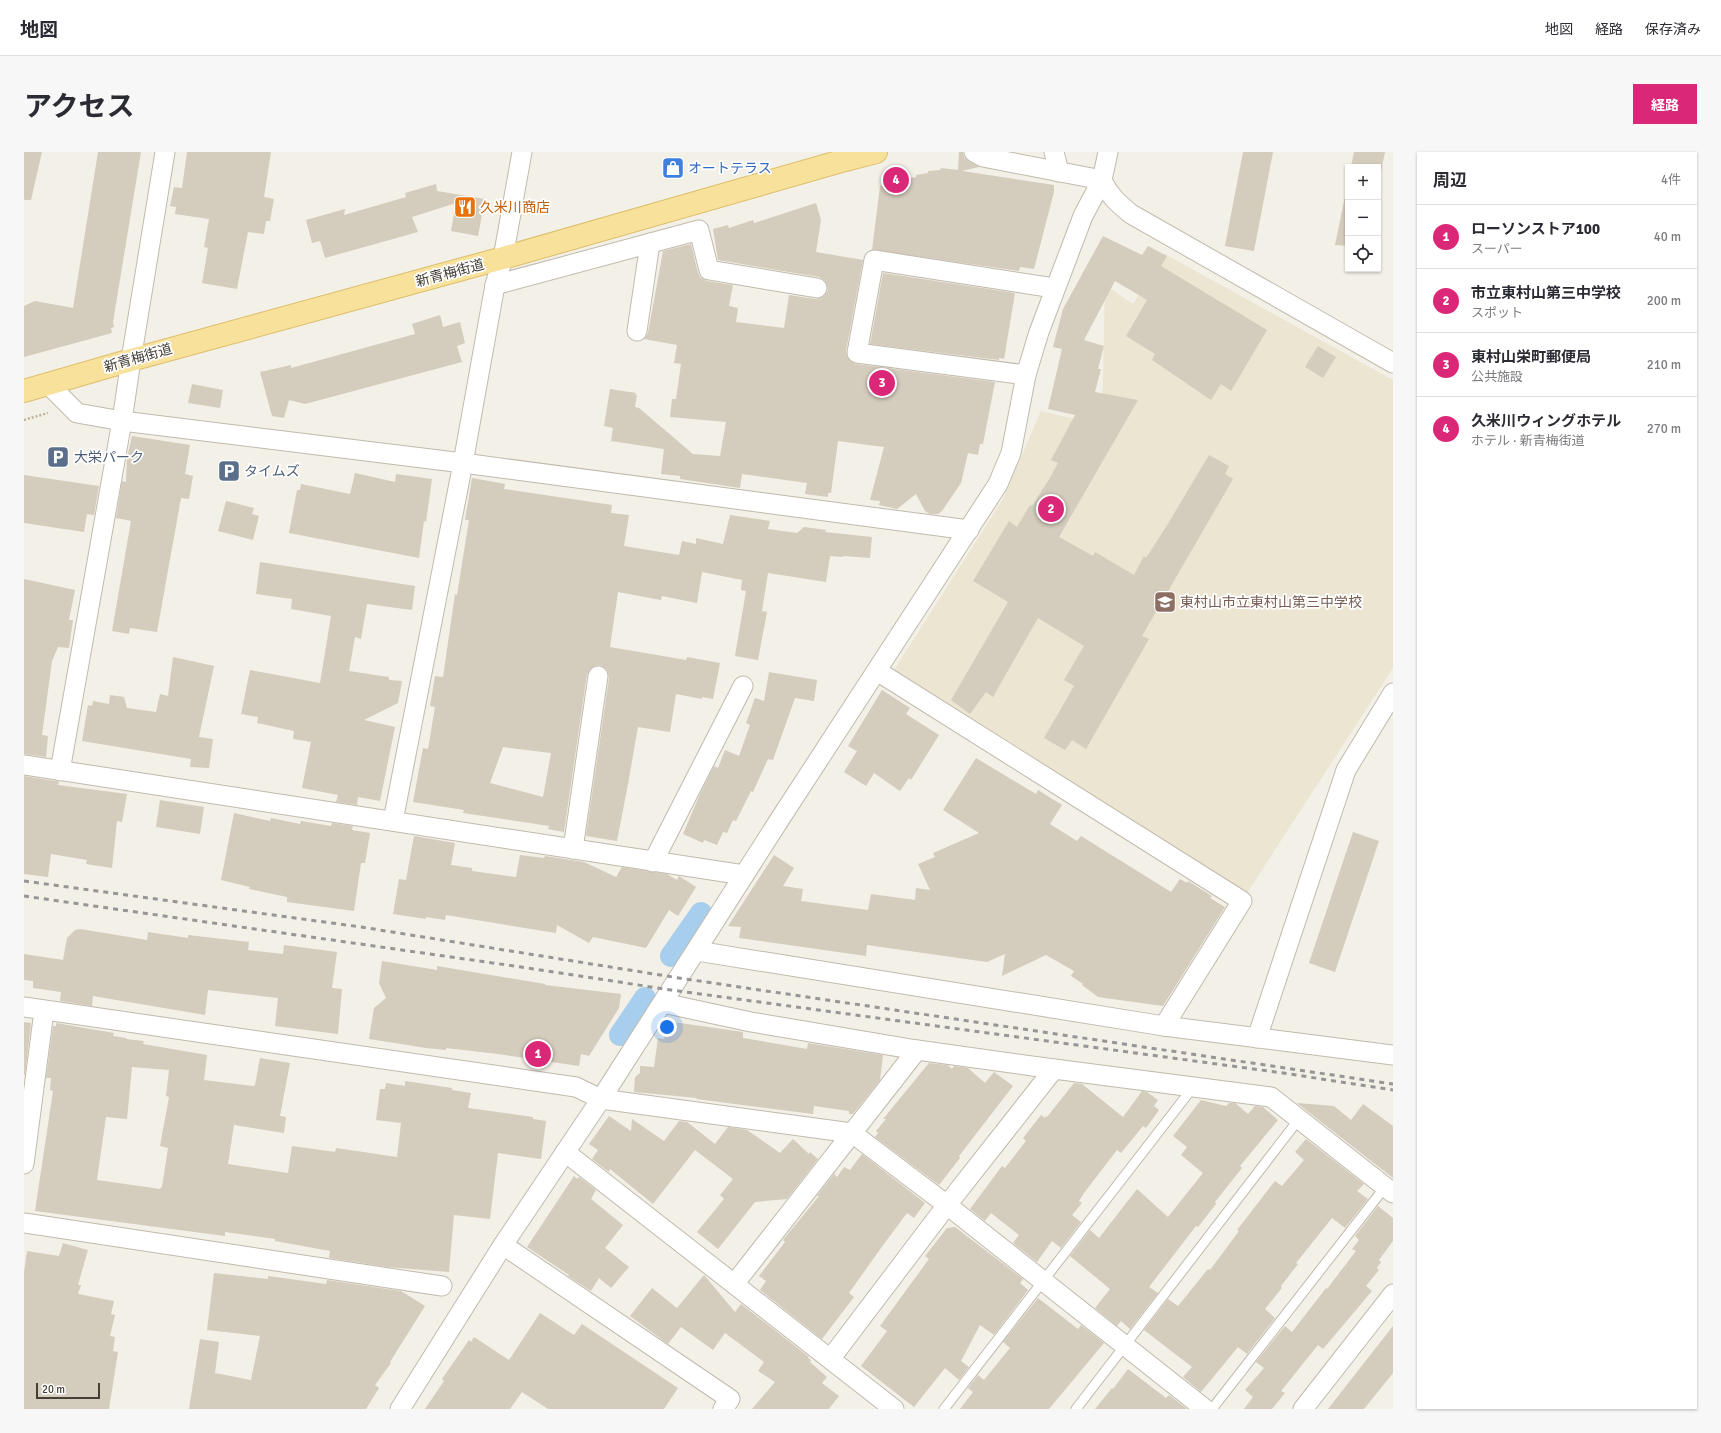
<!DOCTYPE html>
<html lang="ja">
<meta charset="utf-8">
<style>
:root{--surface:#fff;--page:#f7f7f7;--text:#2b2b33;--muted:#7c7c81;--line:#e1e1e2;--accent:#db2777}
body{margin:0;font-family:Signika,"Noto Sans JP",sans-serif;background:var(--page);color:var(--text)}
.controls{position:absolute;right:12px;top:12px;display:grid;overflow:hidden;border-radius:0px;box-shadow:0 1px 3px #0004}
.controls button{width:36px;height:36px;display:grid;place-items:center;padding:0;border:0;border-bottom:1px solid var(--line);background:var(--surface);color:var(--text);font:20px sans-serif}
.scale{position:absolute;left:12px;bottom:10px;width:64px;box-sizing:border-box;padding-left:4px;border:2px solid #454037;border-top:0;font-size:11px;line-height:14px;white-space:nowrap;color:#454037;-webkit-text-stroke:3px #fff;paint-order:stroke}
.you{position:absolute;left:643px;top:875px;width:14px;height:14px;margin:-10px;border:3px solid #fff;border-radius:50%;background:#1a73e8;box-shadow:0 0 0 6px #1a73e833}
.badge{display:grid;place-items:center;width:26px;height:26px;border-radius:50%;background:var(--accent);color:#fff;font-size:13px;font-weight:700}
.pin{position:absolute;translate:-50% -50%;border:2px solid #fff;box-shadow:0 1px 4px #0006}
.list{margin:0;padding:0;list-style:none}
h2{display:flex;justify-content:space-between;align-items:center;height:52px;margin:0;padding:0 16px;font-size:17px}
h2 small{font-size:13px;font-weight:400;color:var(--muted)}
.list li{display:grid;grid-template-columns:26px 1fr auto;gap:12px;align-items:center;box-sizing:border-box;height:64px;padding:0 16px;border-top:1px solid var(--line)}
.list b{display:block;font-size:15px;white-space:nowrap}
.list p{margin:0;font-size:13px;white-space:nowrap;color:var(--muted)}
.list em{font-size:13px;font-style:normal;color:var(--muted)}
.icon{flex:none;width:22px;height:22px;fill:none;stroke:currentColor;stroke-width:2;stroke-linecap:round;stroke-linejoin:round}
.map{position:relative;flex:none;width:1369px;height:1257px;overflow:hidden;border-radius:0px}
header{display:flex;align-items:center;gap:24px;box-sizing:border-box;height:56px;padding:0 20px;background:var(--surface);border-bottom:1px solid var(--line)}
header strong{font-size:19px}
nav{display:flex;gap:22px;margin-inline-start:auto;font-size:14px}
.intro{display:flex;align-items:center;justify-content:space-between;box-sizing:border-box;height:96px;padding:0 24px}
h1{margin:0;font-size:28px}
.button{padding:10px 18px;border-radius:0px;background:var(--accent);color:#fff;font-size:14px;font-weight:700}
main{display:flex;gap:24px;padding:0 24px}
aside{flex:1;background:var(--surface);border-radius:0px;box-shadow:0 1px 3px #0004}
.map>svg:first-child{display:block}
</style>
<header>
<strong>地図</strong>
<nav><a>地図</a><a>経路</a><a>保存済み</a></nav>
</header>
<div class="intro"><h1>アクセス</h1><a class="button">経路</a></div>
<main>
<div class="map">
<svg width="1369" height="1257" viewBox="0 0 1369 1257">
<rect width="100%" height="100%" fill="#f3f0e7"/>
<path fill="#ebe5d2" d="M1141,102l228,126v288l-148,228 -351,-226 109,-171 38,-88 61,14 3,-140 28,19z"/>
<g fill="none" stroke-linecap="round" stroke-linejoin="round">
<g stroke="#a7ceec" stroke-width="22">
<path d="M647,804l30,-43"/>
<path d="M596,883l25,-37"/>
</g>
</g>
<g fill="#d4ccbd" fill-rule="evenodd">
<path d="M0,0h18l-11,48h-7z"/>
<path d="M74,0h43l-28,170 1,5 -3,1 1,5 -88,24v-51l11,-5 38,7z"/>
<path d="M163,0h84l-7,45 10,2 -4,22h-4l-2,13 -16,-2 -11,57 -35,-6 6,-35 -4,-1 5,-28 -34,-5 1,-7 -6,-1 4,-19 8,1z"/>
<path d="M935,0h4l1,5 4,4 11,6 -17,4 92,14v7l-20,77 -14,-2 -1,4 -147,-21 8,-64 36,-9v-2l12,-2v-2l12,-1 1,-2 17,2z"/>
<path d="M1219,0h30l-19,99 -29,-5z"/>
<path d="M1330,0h31l-7,33v-18h-27z"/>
<path d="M1324,30v64l-13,-1z"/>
<path d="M412,32l1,7 48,8 -7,37 -27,-5 5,-28 -44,14 6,15 -93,26 -5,-17 -8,2 -6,-23 39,-11 -1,6 62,-18 -1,-4z"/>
<path d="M792,51l5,17 -5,32 47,8 -17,91 1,5 3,5 6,3 139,18 -12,62h-3l-2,11 -10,-2 -7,30 -19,28 -4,3h-8l-5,-3 -9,-17 -19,15 -18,-4 1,-4 -10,-1 14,-53 -46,-6 -7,52h-3v4l-23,-3 2,-11 -65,-9 -2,14 -60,-9v-3l-19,-2 3,-25 -53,-8 2,-13 -9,-2 6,-37 26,4 -1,2h2l-2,12 4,1 54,46 27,2 6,-34 -56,-5 2,-18h4l5,-35 -7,-1 3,-18 -33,-6 4,-6 15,-82 28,-7 7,29 3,5 6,3 26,4 -4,21 9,2 -2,14 48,6 5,-33 26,4 6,-1 4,-3 3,-5 -1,-5 -3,-5 -5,-3 -101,-17 -5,-31 15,-4 1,3 24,-8 1,3z"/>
<path d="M1079,84l39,19 6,-9 19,10 -6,10 106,64 -36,61 -10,-7 -10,16 -59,-40 3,-6 -29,-18 21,-36 -32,-19 -31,59 20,6 -6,23h3l-6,23 43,8 -79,137 34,19 2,-4 39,23 10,-19 2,2 20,-31 43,-72 20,11 -4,8 8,5 -91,157 7,3 -63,110 -14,-9 -7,10 -21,-12 30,-52 -10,-6 20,-34 -46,-28 -45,79 -7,-5 -16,22 -19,-14 57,-98 -35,-21 36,-60 8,6 13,-22 2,1 19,-30 7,-13 -7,-3 24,-45 -27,-6 14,-60 -9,-2 10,-38z"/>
<path d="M859,121l132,20 -11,66 -5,-1v2l-129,-16z"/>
<path d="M416,163l3,12 17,-5 5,21 -8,3 5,16 -157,42 -16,-4 -5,18 -12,-2 -12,-44 31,-7v3l124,-34 -3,-10z"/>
<path d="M1294,194l18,11 -13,21 -18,-11z"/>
<path d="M168,232l31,6 -3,18 -32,-5z"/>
<path d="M108,284l58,9 -5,29 8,2 -4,23 -8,-1 -24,134 -27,-4 -1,6 -17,-3 19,-110 -15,-3 6,-37 4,1 1,-24z"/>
<path d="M331,321l40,9 1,-8 36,5 -6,43 -2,-1 -5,37 -130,-25 8,-43h3l1,-6 49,10z"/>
<path d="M0,323l75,11 -5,29 -7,-1 -3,18 -60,-9z"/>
<path d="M448,326l33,6 -1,5 108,16 -1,8 18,2 -5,31 55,9 3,-14 14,3v-6l27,6 7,-29 40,6 -2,8 29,4 7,-6 22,3 -1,2 47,5 -2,21 -27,-2v1l-13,-1 -4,26 -58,-9 -6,38 5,1 -9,48 -23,-4 11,-65 -5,-1 1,-10 -40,-8 -5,31 -35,-7 -1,4 -43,-8 -8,55 76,13 1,-3 33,6 -7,36 -11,-2v2l-26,-5 -6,38 -32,-5 -10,57 -11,57 -31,-5 23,-158 -1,-6 -3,-4 -5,-3 -6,1 -5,4 -2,4 -23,158 -16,-3 1,-3 -86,-13 1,-3 -51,-8 10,-54 5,1 7,-42 -5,-1 5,-30 8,1 12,-83 2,1 12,-75h-4zM479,595l48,6 -8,44 -53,-14z"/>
<path d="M202,349l28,7 -2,6 7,2 -6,24 -35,-9z"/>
<path d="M236,410l155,24 -3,24 -45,-6 -6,35 -6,-2 -6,34 40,6v3l13,1 -4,22 -34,17 31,7 -15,74 -22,-4 -1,8 -21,-3 2,-7 -36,-7 9,-46 -18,-3 1,-8 -37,-8 1,-6 -17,-3 9,-44 70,13 11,-67 -40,-7 1,-10 -36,-5z"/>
<path d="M0,427l51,11 -6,30h4l-4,28 -11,-1 -6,14 -10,74 6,1 -2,21 -22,-3z"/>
<path d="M149,505l41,9 -15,71 14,2 -4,29 -19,-1 1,-8 -109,-18 6,-36 4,1 1,-5 16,3 1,-9 14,2 3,11 29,4 4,-18 8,2z"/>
<path d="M745,520l48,8 -3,21 -19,-3 -22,62 -5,-1 -15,33 -2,-1 -15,30 -3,-1 -6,13 -4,-1 -6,13 -13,-5 -1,3 -20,-9 17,-40 14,-28 4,2 7,-18 14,6 11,-31 -4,-2 9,-25 9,3z"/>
<path d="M858,538l28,18 -4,6 33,21 -28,45 -2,-2 -9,13 -26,-18 -8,13 -22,-14 13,-21 -9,-5z"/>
<path d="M952,606l60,36 2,-4 24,15 -12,19 27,17 4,-5 90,56 9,-13 7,4 1,-2 24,15 -2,2 15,9 -62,99 -65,-9 -16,-12 1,-1 -12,-8 3,-5 -28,-16 -44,21 3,-22 -18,8 -120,-17 -1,11 -127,-18 2,-11 -13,-1 46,-71 20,13 -11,18 20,3 -2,12 67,9 3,-16 44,6 1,-12 14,2 -12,-26 17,-7 -2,-4 46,-20 -36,-23z"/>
<path d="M0,624l32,5 3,1 -1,3 69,9 -5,28 -5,-1 -5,47 -26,-4 1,-4 -36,-6 -3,23 -24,-3z"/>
<path d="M136,648l44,7 -4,27 -44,-7z"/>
<path d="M210,661l36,8 1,-3 29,6 1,-3 30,5 1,-3 21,3 -1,4 18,3 -5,30h-4l-7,48 -67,-9v-5l-38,-8 1,-2 -29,-7z"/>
<path d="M1329,680l26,9 -44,131 -26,-9z"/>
<path d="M390,684l41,7 -4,22 21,3v3l44,6 4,-22 24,3 1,-2 39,6 32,15 6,-10 45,7 10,6 2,-4 17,11 -18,29 -9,-6 -23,38 -53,-11 -4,6 -32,-18 -1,8 -110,-18 -1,5 -19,-3v2l-33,-5 6,-35 7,1z"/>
<path d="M56,777l67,11 1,-8 40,6v-3l61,7 -1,8 35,4 1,-9 53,7 -5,36 10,1 -4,45 -63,-8 3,-28 -70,-8 -3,25 -112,-19 -1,10 -32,-5 1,-9 -28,-4v-7l-9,-1v-26l39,6 4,-22 8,-8z"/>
<path d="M358,809l55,9v-4l108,18v1l76,9 -2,14 -30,48 -8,-2 -2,12 -81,-12 -52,-6v2l-20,-2 -57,-9 5,-31 12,-10 -7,-15z"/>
<path d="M0,870l7,1 -6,52h-1z"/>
<path d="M649,870l70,10v6l64,11 1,-6 75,12 -3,25 -27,34h-4v-3l-35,-5 -1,8 -117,-15 1,-1 -63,-6 1,-15 5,-4v-7l14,1 4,-29 6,1 3,-16 5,1z"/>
<path d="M32,871l58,10 -1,3 13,2v1l18,2 -1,3 64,11 -3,25 49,6 2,-1 5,-27 30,5 -10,53 6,1 -2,16 -50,-8 -6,39 60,9 4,-27 43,6 1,-4 61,9 4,-34 -25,-3 4,-31h5l1,-6 19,3v-5l47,7v2l19,3 -3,15 65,9v2l13,2 -5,38 -43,-6 -8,66 -36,-4 -5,57 -62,-5 -58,-9 1,-7 -55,-10v-2l-50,-7v4l-190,-25 18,-120 -3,-1 1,-12h-5l7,-52h3zM108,915l37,3 -3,26 3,1 -9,49 8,2 -6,39h-1l-1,2 -63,-9 9,-63 21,2z"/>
<path d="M905,911l19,2 4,4 2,-3 14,2 17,15 9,-11 19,14 -54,70 1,2 -21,27 -64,-48 3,-4 -2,-2 10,-12h-3z"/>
<path d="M1050,931l8,1 41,33 19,-26 5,1 11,8 -4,6 5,4 -13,18 -3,-2 -22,27 -4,-3 -33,43 -5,8 3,2 -10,12 9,7 -20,26 -9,-7 -15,21 -24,-19 6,-8 -28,-22 -6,8 -15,-12 32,-43 3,2 21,-27 -3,-3 18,-23 4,3 1,-2 1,1z"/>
<path d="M1177,948l25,6 3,-3h6l13,11 7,-8 8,1 15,13 -38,46 2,2 -27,34 1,2 -18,23 -2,-1 -47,61 9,6 -28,36 -9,-8 -4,5 -22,-18 15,-19 -40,-33 20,-26 9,8 38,-49 31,28 35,-44 -22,-18 6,-8 -14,-11z"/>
<path d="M1273,951l37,3 17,14 12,-16 30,22v52z"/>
<path d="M585,964l22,15 1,-12 32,22 15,-20 8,1 28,22 13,-17 19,3 33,23 13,-14 16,15 1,-2 8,7 -31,40 -32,3 -37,47 -21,-17 27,-33 -4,-4 13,-16 -38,-29 -42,54 -43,-35 -1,3 -17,-13 6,-9 -9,-6z"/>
<path d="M1282,987l58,45 -7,7 11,8 -23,29 -13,-10 -36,45 2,1 -17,22 1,2 -17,21 10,9 -28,36 -9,-7 -37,45 -18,-15 9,-10 -48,-37 24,-31 10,7 30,-37 2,1 29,-39 -2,-1 38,-49 7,5 22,-26 -9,-8z"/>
<path d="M838,1002l63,49 -11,15 -7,-5 -26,35 -32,45 5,4 -32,42 -62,-49 6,-9 -7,-5 26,-34 -2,-2 36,-44h-2l17,-22 3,3 7,-10 6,3z"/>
<path d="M550,1024l3,3 2,-2 17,13 -5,9 32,26 -18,23 24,19 -18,21 -12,-10 -8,13 -23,-15 1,-1 -42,-28z"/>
<path d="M1354,1054l15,12v23l-14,19 2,2 -4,6 2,2 -13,16 6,5 -49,58 -5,-4 -37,46 4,2 -13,16h-28l9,-12 -8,-7 19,-22 -8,-6 29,-36 7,6 34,-44 1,1 29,-38 -4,-2 7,-9 -4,-4z"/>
<path d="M931,1075l68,52 -3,4 8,7 -34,45 -14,-10 -19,36 8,6 -10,13 -14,-12 -31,39 -53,-41 26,-35 -7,-5 49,-67 -4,-3 22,-28z"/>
<path d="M39,1091l25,7 -10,35h3l-3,9 36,7 -3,13 4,1 -5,21 5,1 -2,14 5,1 -9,57h-85v-137l3,-21 32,5z"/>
<path d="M190,1121l54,6v-3l58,8 1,-4 74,11 24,15 -35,56 1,1 -16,22 4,3 -13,21h-177l11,-70 19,3 -4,31 36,7 9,-44 -53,-6z"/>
<path d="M680,1123l31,37 6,-8 68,53 -1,1 3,2 -1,2 17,15 -5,6 17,13 -10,13h-77l23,-27 -17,-11 6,-9 -39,-29 -12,17 -32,-23 -13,17 -38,-28 22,-28 25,20z"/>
<path d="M1014,1146l40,31 3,-4 23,18 -55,66h-89l13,-17 -5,-4 10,-13 6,5 26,-32 -7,-6z"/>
<path d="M516,1161l34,22 8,-11 96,64 -14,21h-116l-26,-17 -12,17h-85l19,-28 -2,-2 27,-39 2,2 3,-5 35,23z"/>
<path d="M1369,1174v47l-29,36h-36z"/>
<path d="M1104,1217l38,29 3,-3 18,14h-92l17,-21 1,1z"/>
</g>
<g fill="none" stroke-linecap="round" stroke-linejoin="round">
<g stroke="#c1baad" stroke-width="11">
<g id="lane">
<path d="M920,1257l250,-323"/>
<path d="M1052,1257l223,-290"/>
<path d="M1188,1257l173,-222"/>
</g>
</g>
<g stroke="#c1baad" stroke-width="21">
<g id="street">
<path d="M950,0l9,5 119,23c7,16 17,24 29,34l262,149"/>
<path d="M1030,0l5,20"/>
<path d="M471,133l204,-55 10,40 108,18"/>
<path d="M613,179l13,-88"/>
<path d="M1002,223l-169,-22 17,-93 180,28"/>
<path d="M24,232l29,29 45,8 341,42 506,67"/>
<path d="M853,519l365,230 -78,125"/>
<path d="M0,613l720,110"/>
<path d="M36,619l62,-350 9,-61 34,-208"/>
<path d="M369,669l70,-358 32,-178 8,-27 19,-106"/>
<path d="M549,697l25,-173"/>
<path d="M629,710l90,-176"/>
<path d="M673,799l467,75 229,29"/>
<path d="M639,851l88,19 166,28 137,19 217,28 122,96"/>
<path d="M0,855l552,80 25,12 251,34 95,72 258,204"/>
<path d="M1233,886l89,-268 47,-77"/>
<path d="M541,1000l329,257"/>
<path d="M0,1012l20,-153"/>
<path d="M0,1071l418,63"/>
<path d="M479,1093l227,154 -7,10"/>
<path d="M711,1131l182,-233"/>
<path d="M807,1206l116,-153 107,-136"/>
<path d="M376,1257l103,-164 98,-146 177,-277 220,-338 13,-31 15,-78 13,-43 44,-116 19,-36 6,-28"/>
<path d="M1279,1257l90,-115"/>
</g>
</g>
<g stroke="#ddbe6b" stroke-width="24">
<path id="primary" d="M0,239l107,-31 372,-102 335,-96 38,-10"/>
</g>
<path stroke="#beb49c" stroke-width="2.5" stroke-dasharray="2 2" stroke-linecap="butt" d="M0,268l24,-7"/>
<use href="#lane" stroke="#fff" stroke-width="9"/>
<use href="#street" stroke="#fff" stroke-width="19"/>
<use href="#primary" stroke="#f8e19b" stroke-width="22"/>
<g stroke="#969696" stroke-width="3" stroke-dasharray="5 5" stroke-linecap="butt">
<path d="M0,729l337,46 318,51 714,106"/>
<path d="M0,744l497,71 150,23 612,83 110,17"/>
</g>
</g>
<defs>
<g id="shop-square" transform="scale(1.15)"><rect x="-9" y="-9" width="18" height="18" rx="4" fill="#3f7fe0" stroke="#fff"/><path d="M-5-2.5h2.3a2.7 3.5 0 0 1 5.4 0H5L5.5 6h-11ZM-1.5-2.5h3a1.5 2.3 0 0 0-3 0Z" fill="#fff"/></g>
<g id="restaurant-square" transform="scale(1.15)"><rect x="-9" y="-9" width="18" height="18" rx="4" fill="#e8710a" stroke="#fff"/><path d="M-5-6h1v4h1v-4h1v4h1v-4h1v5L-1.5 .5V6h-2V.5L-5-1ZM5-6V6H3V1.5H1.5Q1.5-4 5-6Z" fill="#fff"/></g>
<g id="parking-square" transform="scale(1.15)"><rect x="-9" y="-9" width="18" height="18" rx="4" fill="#5c6f8a" stroke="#fff"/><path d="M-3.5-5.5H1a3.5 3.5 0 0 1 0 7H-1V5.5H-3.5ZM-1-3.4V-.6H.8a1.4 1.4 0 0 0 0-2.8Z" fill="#fff"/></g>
<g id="school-square" transform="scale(1.15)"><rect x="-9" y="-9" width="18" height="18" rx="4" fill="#8d6e63" stroke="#fff"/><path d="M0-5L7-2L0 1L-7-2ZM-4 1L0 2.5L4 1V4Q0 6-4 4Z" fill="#fff"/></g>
</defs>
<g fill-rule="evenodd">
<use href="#shop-square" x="649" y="16"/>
<use href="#restaurant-square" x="441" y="55"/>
<use href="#parking-square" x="34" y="305"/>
<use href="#parking-square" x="205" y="319"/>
<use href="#school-square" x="1141" y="450"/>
</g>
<g text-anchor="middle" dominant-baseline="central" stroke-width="3.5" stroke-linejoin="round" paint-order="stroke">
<g font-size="14" fill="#366cbe" stroke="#fff" text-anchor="start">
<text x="664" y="16">オートテラス</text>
</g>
<g font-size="14" fill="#c56008" stroke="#fff" text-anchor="start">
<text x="456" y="55">久米川商店</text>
</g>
<g font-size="14" fill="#454037" stroke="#fff">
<text transform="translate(426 121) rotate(-15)">新青梅街道</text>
<text transform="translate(114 206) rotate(-16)">新青梅街道</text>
</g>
<g font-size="14" fill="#4e5e75" stroke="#fff" text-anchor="start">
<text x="50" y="305">大栄パーク</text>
<text x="220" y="319">タイムズ</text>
</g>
<g font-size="14" fill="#785e54" stroke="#fff" text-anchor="start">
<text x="1156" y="450">東村山市立東村山第三中学校</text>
</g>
</g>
</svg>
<div class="controls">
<button>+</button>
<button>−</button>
<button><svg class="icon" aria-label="locate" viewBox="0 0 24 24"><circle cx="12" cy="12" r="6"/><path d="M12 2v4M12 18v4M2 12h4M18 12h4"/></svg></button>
</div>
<div class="scale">20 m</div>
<div class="you"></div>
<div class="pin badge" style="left:514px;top:902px">1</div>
<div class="pin badge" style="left:1027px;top:357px">2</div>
<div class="pin badge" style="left:858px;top:231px">3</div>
<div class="pin badge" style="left:872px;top:28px">4</div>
</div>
<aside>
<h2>周辺<small>4件</small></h2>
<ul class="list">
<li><span class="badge">1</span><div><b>ローソンストア100</b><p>スーパー</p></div><em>40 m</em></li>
<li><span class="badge">2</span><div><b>市立東村山第三中学校</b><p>スポット</p></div><em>200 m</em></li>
<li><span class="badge">3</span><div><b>東村山栄町郵便局</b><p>公共施設</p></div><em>210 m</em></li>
<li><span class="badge">4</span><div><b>久米川ウィングホテル</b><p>ホテル · 新青梅街道</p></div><em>270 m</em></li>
</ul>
</aside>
</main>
